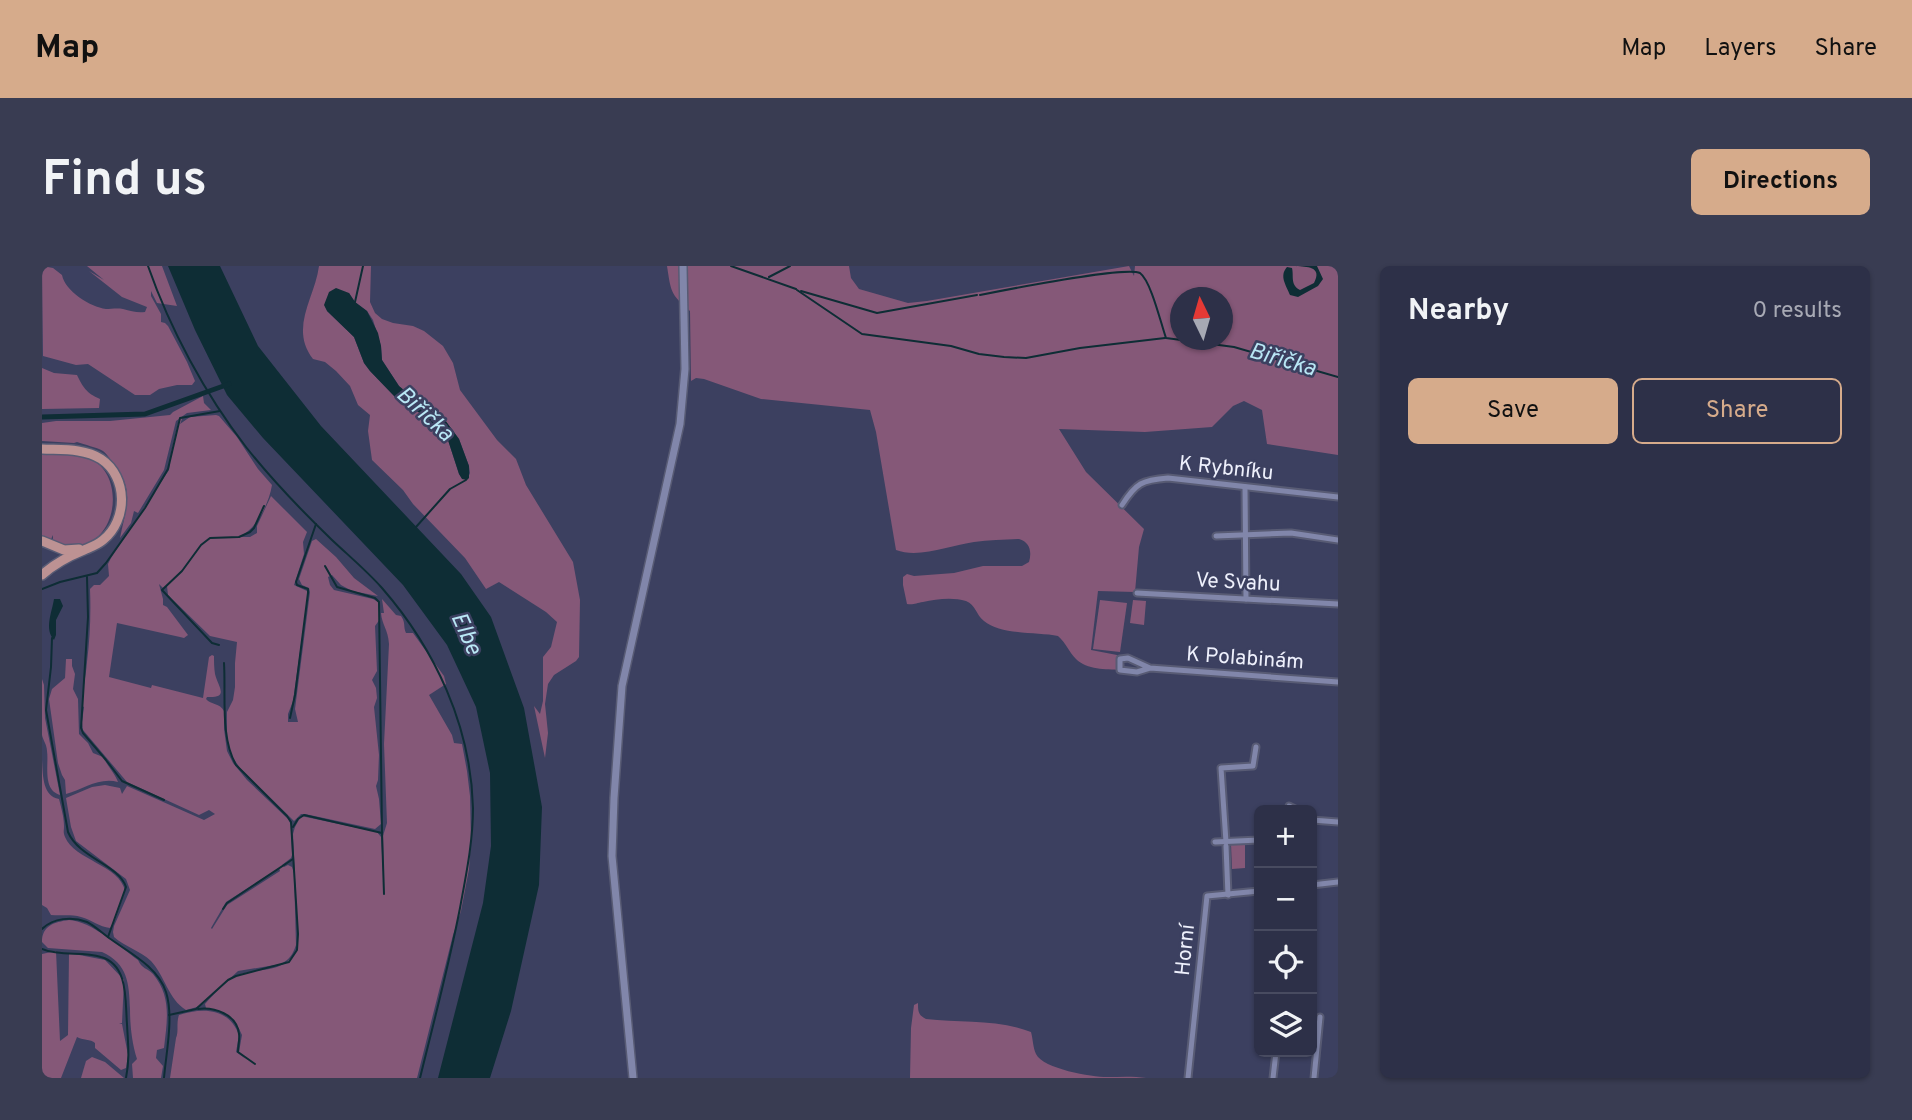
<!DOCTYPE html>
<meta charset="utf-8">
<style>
:root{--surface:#2d3048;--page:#393c52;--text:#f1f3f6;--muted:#a7a9b4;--line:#484b60;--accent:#d6ab8b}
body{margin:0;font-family:Overpass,sans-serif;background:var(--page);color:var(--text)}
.controls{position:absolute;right:21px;bottom:21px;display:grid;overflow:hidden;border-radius:10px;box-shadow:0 2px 5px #0004}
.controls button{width:63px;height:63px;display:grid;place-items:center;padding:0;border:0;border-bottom:2px solid var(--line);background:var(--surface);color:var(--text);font:35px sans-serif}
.compass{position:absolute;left:1128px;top:21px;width:63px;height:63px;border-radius:50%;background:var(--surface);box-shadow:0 2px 5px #0004;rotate:355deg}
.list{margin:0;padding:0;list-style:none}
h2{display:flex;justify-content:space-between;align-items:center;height:91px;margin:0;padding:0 28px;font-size:30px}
h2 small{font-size:23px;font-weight:400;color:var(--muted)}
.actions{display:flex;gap:14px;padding:21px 28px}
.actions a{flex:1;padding:16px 0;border:2px solid var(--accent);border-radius:10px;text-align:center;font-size:24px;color:var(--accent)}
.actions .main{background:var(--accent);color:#111}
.icon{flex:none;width:38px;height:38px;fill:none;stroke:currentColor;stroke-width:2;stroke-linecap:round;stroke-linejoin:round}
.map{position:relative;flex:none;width:1296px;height:812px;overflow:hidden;border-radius:10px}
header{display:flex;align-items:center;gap:42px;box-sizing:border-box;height:98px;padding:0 35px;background:var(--accent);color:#111}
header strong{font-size:33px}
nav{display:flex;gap:38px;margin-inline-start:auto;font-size:24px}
.intro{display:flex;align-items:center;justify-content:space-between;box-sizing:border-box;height:168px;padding:0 42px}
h1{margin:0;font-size:49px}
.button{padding:18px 32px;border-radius:10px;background:var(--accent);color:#111;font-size:24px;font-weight:700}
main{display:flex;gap:42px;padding:0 42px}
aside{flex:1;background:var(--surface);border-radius:10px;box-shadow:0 2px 5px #0004}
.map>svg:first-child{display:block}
</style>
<header>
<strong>Map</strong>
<nav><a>Map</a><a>Layers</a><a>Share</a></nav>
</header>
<div class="intro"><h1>Find us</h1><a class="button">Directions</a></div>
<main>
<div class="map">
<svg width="1296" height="812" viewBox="0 0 1296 812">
<rect width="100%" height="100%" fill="#3c4060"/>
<g fill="#855878" fill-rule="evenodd">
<path d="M0,0l11,2 9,7c3,16 28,32 44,34 5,0 11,-1 17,0 8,2 14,4 22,3l2,-5 -25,-10 -33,-26 15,9 -17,-14h75l15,40 -20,-3 -6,-12v5l10,18v8l4,1 3,3 19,36 8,19 -3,4h-15l-18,4 -9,6h-15l-47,-31 -12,1 -33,-9z"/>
<path d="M277,0h52l-1,36 5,11 7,6 11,4 20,3 11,5 19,15 10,17 7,27 37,50 19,19 10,26 47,77 7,38 -1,57 -3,4 -22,14 -6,9 -3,20 3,29 -3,25 -11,-52 6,8 3,-13v-44l8,-10 6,-25 -11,-10 -47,-30 -13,7 -21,-31 -52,-54 -10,-14 -31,-30 -4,-29 2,-16 -12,-10 -8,-19 -14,-15 -11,-9 -12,-3c-24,-31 2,-61 6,-93zM307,27l6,9 12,9 6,9 8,26 1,14 17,26 27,23 16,7 17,23 10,27 1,7 -3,7 -5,-2 -3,-4 -12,-37 -24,-22 -27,-17 -26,-27 -6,-8 -10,-26 -27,-26z"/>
<path d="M625,0h182l2,12 8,11 49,14 19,-2 202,-35 5,10 1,-10h203v189l-71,-11 -5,-34 -18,-9 -11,5 -21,21 -67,5 -86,-3 27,43 58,57 -5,18 -4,45 -37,-1 -7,59 26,5 3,15c-14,-1 -33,0 -44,-11 -7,-7 -10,-16 -18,-23 -20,-4 -58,-1 -74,-15 -8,-6 -8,-16 -18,-20 -13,-4 -30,-2 -43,1 -7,1 -9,3 -16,2l-4,-19v-8l4,-3 7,2 40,-3 29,-7h39l7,-4c3,-10 1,-20 -10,-23 -15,1 -30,1 -45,3 -23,3 -55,17 -78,8l-20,-118 -6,-22 -109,-11 -57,-20 -8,-1 -5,3 -1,-70c-20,-17 -19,-20 -23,-45zM1139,32h42v42h-42z"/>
<path d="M0,102l12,5 23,2c6,12 9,18 23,24l-1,9 -57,1z"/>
<path d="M161,130l1,7 7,7 -24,3 -7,5 2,1 -2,5 10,-7 26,-2 3,1 18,21 21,32 14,16c-3,19 -17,47 -34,52h12l7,-4v-7l14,-30 36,36 -4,10 1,12 -10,31 13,6 1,3 -15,107 -5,13v8h10l-3,-13 15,-117 -1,-4 -7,-3 -3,-6 13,-38 4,-2 20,18 18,21 24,18 -26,-5 -11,-6 -9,-10 -4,2 2,8 4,5 39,9 5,3 2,17 -5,7 2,45 -5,9 4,8 1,10 -3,9 5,48 -1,25 -2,6 3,13 2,25 -6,5 -70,-15h-4l-7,7 -54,-53 -9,-13 -4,-17v-26l6,-12 2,-13v-24l2,-21 -27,-6 -42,-41 -1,-9 2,-3 -6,5 -4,-4 4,15v6l4,2 21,28 -4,3 -4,-1 -63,-14 -8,54 42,11 1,-3 51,13 6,-41 3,-2 2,1c0,5 0,12 1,18 3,13 15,24 -8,23l-1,2c5,6 14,4 18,12v18l3,22 6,12 14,17 41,39 3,6 1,30 -1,3 -9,7 2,2 4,-2 4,2 2,6 2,72c-3,9 -6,14 -15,19l-43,7 -34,32 -7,4 -11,3c-18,-11 -21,-34 -35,-49 -10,-10 -26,-14 -37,-24l-1,-5 1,-6 16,-36 -4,-11 -50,-38 -5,-14 -5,-29 26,-11 13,-2 15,3 2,6 5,-8 77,34 11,-6 -6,-4 -10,5 -72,-33 -44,-52 -1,-8 2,-15 -2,-1c0,-15 4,-29 5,-44 3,-24 4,-48 3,-73l4,-4h6l9,-9 -1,-12 3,-6 58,-88 2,-17 8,-34 -3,2 -12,49 -26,43 -4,-2 -3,12 -11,15c6,-31 15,-47 -6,-74 -3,-4 -7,-10 -11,-13 -7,-4 -18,-6 -26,-9l-3,1 -32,-2v-18l14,-2h54l60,-6 3,-3zM237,602l1,3 -53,34 -15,24 -1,-1 15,-26z"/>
<path d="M0,188c16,0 34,-2 49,5 35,17 27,86 -17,87 -8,0 -15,-1 -21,-6v-5l-3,6 -8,-4z"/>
<path d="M340,333l14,16 5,1c5,7 2,11 5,17h7l31,43 2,8 -17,11 23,40 2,8 8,1 5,27 3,25 1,45 -2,28 -8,42 -8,24 -36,143h-247l6,-40c3,-7 0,-15 3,-23 24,-8 50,-7 60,20l-3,17 10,7 -7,-7 3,-17c-7,-17 -19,-25 -36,-27l-1,-4c9,-10 21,-24 33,-29 25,-8 51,-1 60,-30l-5,-111 2,-7 6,-11 76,16 4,5 3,53 -1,-54 4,-13 -3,-79 5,-100c-1,-15 -7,-19 -8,-31h3z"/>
<path d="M1058,334l27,3 -7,49 -27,-3z"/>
<path d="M1091,334l13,1 -2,24 -14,-2z"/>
<path d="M24,393h6v7l3,8 -2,15 5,10 1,35 9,9 5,10 10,4c4,8 12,17 15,25 -19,-5 -34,7 -52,12l-1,-14 -3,-5 -4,-12 -9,-64 3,-10 13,-11z"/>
<path d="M0,413l2,6 1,33 15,77c-18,-5 -11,-31 -13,-44 0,-6 -4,-11 -5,-16 0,-15 0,-40 0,-56z"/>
<path d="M0,494c1,14 0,36 17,39 2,8 5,18 5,27 0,5 -1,6 1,11 9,23 55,28 60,54l-10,29 -5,8c-11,-1 -18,-8 -29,-11 -10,-3 -20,-1 -30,-2l-4,-7 -5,-3z"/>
<path d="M1203,577v25l-13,1 -1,-25z"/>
<path d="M27,654c22,1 51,27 69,40 4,9 9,8 15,14 19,23 14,47 11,74l-7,2 -1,8 7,8 -2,12h-28l-1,-14 5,-5c-5,-15 -7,-34 -7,-50 -1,-26 -2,-45 -28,-57l-54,-4 -6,-6c0,-16 12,-20 27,-22z"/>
<path d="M14,685l4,90 8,-6 1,-82 36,7 19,20 -2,43 -3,1h3l6,31 -2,13 -5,2 -26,-22v-5c-4,-4 -13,-3 -18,-6l-16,41h-19v-124z"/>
<path d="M876,737c0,8 0,12 8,16 34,4 73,0 105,13 2,7 2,16 5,22 7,15 56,23 71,23 13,0 26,-1 39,1h-236l1,-50 3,-23z"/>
<path d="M50,791l13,5 19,16h-43l5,-17z"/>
</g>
<g fill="#0e2d35">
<path d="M126,0h52l38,80 63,80 140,148 30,43 33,91 18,99 -3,78 -28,126 -21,67h-52l45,-175 8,-57 -1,-73 -14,-66 -29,-62 -44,-60 -140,-147 -36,-43 -32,-65z"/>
<path d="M1254,0h21l6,13 -5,7 -20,11 -8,-2c-4,-10 -11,-19 -3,-28l5,1c2,8 -2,17 8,22l14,-7c9,-17 -8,-16 -18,-17z"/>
<path d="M294,22l13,5 6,9 12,9 11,22 3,13 1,14 17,26 27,23 16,7 17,23 10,27v12l-2,2 -5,-1 -3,-5 -12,-37 -24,-22 -27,-17 -26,-27 -6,-8 -10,-26 -27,-26 -3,-6 5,-13z"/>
<path d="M12,333h6l3,7 -7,14v15l-2,5c-10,-11 -2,-28 0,-41z"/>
</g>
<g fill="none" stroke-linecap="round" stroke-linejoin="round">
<g stroke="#0e2d35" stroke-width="2">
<path d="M106,0c22,63 57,128 98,181 26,33 56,64 86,93 17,16 35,31 50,48 53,61 89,138 91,220 0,34 -7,67 -13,100 -11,57 -26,113 -40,170"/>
<path d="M689,0l65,23"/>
<path d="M727,11l21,-11"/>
<path d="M755,24l65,44 89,12 28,8 25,3 22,1 54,-10 85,-10"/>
<path d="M759,25l76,22 100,-18"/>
<path d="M938,29c25,-5 146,-29 160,-22 11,8 21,51 26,65l68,9 104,30"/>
<path d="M313,36l8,-36"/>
<path d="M374,261l34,-38 16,-9v-2"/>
<path d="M45,311l1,40 -7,111 2,5 23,27 16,21 42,19"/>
<path d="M0,323l18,-7 37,-9 9,-10 39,-55 23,-39 12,-51 40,-7"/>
<path d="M10,372l-1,29 -5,43 22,122c11,26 51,33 58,55l-18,50"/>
<path d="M177,379l-7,-2 -50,-53 20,-19 19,-26 9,-7 29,-1 11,-5 4,-4 10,-22"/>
<path d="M248,452l5,-23 13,-102v-4l-11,-4 -1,-3 20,-58"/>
<path d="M251,561l5,-8 6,-4 78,18 -3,-231 -4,-4 -38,-11 -12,-21"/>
<path d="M340,567l2,61"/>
<path d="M181,643l4,-6 66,-44"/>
<path d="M0,663c11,-11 30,-13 45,-7 8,4 15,11 22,16 21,15 49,29 57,54 8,25 0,61 -2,86"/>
<path d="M0,683c19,8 40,2 59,8 28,8 24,44 26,67 1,21 3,33 -1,54"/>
<path d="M156,743c16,-2 39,5 41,25 1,5 -1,12 -1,18l17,12"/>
<path d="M127,749l27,-6 32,-29 8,-4 53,-14 8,-12 1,-16 -7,-112 -4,-6 -51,-51c-16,-28 -10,-69 -12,-102"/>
</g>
<path stroke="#0e2d35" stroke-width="5" d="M0,151l103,-3 84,-30"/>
<g stroke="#585b74" stroke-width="9">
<g id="minor">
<path d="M1203,221l1,112"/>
<path d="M1080,239c14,-22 20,-25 46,-27l170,19"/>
<path d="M1174,270l75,-3 47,7"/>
<path d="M1095,327l201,11"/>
<path d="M1108,402l-22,-10 -8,1v11l17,2 13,-4 188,14"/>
<path d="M1247,540l8,4"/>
<path d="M1270,554l26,2"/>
<path d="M1173,576l44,-2"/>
<path d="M1184,576l-5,-74 32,-2 3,-19"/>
<path d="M1184,580l2,49"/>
<path d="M1270,619l26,-3"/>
<path d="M1146,812l19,-182 52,-5"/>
<path d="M1231,812l3,-26"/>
<path d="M1272,812l6,-61"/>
</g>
</g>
<g stroke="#585b74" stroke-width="10">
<path id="tertiary" d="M591,812l-21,-222 2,-58 8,-112 58,-262 5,-55 -2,-103"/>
</g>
<g stroke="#585b74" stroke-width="12">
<g id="primary">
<path d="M0,183c19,1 42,-1 59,10 27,18 27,61 2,81 -6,5 -12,7 -19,10 -15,6 -30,14 -42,25"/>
<path d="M0,275l22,9 15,-1"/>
</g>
</g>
<use href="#minor" stroke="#8186aa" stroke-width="5"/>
<use href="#tertiary" stroke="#8186aa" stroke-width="7"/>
<use href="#primary" stroke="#bd9293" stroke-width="9"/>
</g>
<g text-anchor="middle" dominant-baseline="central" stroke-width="5" stroke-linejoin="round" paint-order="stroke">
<g font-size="21" fill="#eef0fc" stroke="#3c4060">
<text transform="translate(1184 203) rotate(6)">K Rybníku</text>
<text transform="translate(1196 317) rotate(3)">Ve Svahu</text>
<text transform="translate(1203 393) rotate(4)">K Polabinám</text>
<text transform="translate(1144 684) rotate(-84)">Horní</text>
</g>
<g font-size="23" font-style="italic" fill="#b9e7f5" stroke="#3c4060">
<text transform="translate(1240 95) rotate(16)">Biřička</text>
<text transform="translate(382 149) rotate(43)">Biřička</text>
<text transform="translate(423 368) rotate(66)">Elbe</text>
</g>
</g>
</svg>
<div class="controls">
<button>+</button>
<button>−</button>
<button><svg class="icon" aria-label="locate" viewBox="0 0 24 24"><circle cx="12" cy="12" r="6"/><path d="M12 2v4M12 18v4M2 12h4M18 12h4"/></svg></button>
<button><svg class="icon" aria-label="layers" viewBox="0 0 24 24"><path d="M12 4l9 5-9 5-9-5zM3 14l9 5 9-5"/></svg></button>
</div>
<svg class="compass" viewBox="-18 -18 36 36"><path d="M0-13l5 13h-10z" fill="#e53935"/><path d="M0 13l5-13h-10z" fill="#a7a9b4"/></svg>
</div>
<aside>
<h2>Nearby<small>0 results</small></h2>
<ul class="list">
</ul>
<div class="actions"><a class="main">Save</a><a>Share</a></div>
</aside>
</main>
